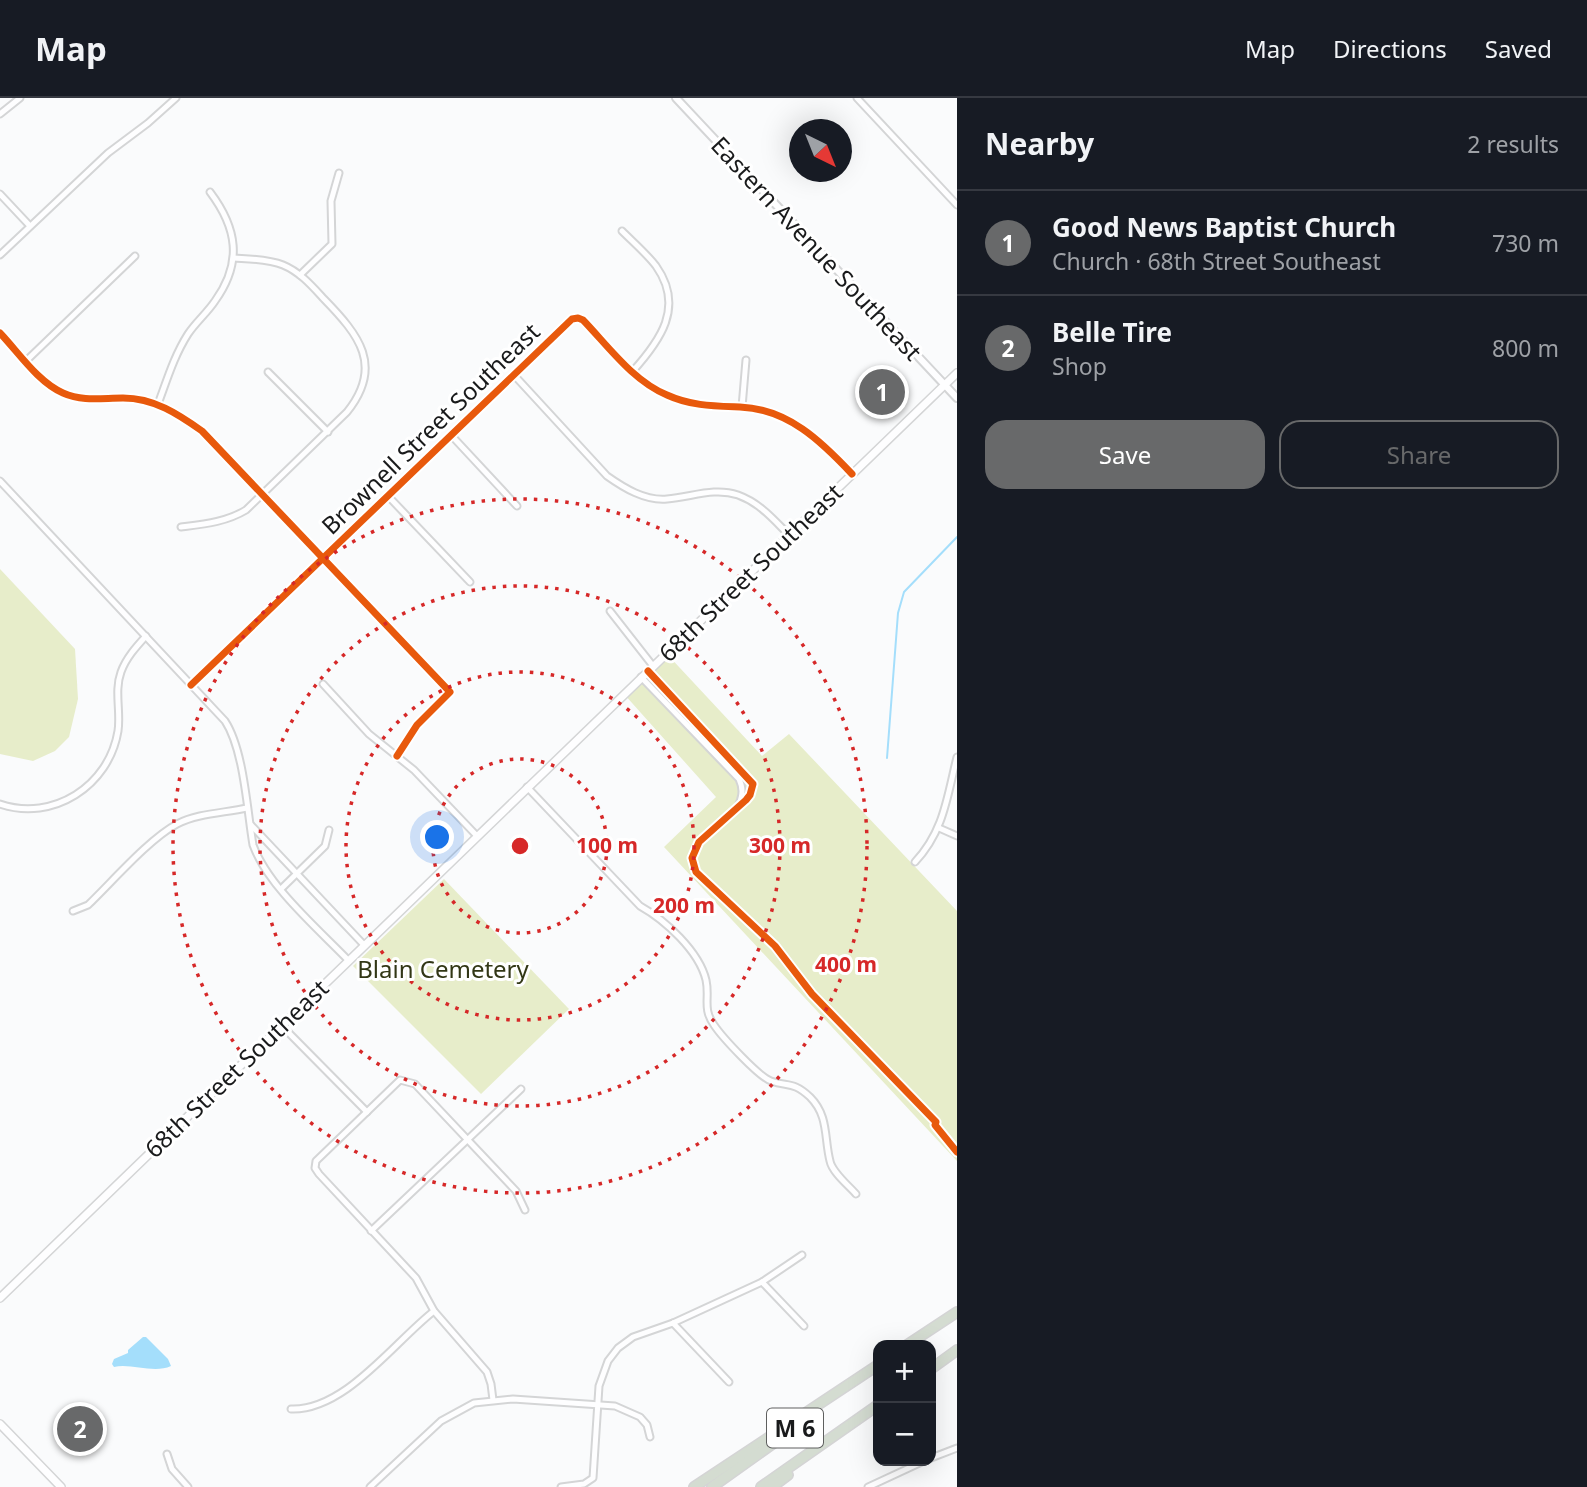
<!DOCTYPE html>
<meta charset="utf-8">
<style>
:root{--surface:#171b24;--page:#242831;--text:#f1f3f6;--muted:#9ea1a6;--line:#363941;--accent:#68696a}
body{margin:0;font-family:"Noto Sans",sans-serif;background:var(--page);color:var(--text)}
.controls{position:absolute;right:21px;bottom:21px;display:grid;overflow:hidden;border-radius:14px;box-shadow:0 7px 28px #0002}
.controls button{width:63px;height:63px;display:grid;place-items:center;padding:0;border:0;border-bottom:2px solid var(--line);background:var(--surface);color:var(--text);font:35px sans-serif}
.compass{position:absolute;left:789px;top:21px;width:63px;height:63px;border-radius:50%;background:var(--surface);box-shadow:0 7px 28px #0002;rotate:137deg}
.you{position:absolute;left:438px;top:740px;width:24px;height:24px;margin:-18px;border:5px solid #fff;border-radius:50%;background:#1a73e8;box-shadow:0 0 0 10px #1a73e833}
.badge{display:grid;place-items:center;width:46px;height:46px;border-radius:50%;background:var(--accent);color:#fff;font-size:23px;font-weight:700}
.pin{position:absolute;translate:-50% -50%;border:4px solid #fff;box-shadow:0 2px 7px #0006}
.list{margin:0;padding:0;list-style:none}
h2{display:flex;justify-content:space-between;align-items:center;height:91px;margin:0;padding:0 28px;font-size:30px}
h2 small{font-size:23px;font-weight:400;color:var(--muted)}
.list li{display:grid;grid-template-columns:46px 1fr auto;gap:21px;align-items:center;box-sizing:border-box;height:105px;padding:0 28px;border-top:2px solid var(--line)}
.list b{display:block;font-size:26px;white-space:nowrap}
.list p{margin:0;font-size:23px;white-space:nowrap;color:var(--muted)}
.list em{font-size:23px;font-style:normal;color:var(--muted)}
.actions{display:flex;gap:14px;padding:21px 28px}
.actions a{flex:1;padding:16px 0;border:2px solid var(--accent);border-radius:21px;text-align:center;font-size:24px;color:var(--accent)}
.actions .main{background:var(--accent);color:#fff}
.map{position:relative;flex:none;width:957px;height:1389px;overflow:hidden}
header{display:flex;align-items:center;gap:42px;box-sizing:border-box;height:98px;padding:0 35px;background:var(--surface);border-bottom:2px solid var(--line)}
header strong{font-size:33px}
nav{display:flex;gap:38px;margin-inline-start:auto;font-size:24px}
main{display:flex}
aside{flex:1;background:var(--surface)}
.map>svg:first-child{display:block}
</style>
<header>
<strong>Map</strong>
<nav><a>Map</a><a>Directions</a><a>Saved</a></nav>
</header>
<main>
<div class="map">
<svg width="957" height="1389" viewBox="0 0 957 1389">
<rect width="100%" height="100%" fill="#fafbfc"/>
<g fill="#e7edca">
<path d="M0,471l75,80 3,50 -9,38 -14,14 -22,10 -33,-7z"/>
<path d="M666,555l96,103 27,-22 168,177v250l-293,-314 52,-50 -92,-103z"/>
<path d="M444,781l125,130 -88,85 -128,-128z"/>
</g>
<path fill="#a4defb" d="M143,1239h3l22,22 3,7c-17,8 -40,-3 -57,1l-2,-3 2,-5 14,-6v-3z"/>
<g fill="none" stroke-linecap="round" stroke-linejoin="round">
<path stroke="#a4defb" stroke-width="2" d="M887,660l11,-145 6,-21 53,-55"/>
<g stroke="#d4d5d6" stroke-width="9">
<g id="minor">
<path d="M857,0l100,107"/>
<path d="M0,16l20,-16"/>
<path d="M0,96l30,32"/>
<path d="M622,133c11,11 25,23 34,35 29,41 4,75 -24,106"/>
<path d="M0,157l108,-102 40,-30 28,-25"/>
<path d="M300,177l32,-31 -1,-43 8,-28"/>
<path d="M0,235c19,20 38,49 63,60 20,9 39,5 60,5 31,0 55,16 79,33l248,261 -33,33 -20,31"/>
<path d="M26,263l109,-105"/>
<path d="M268,274l60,60"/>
<path d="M514,277l93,101c17,12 38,25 60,23 25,-2 47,-12 71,-4 22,8 35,24 51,40"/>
<path d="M158,306c9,-24 16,-48 30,-70 8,-12 19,-21 27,-33 28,-39 22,-73 -5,-109"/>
<path d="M742,309l4,-47"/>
<path d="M451,337l66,71"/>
<path d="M0,383l225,240c19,29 22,89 28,124 15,41 64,83 95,115"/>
<path d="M388,398l82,86"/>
<path d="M181,429c24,-3 45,-5 65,-17l101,-98c37,-46 12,-77 -23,-113 -12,-13 -24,-27 -41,-34 -15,-6 -34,-6 -49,-7"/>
<path d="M610,513l43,55"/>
<path d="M648,573l105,113 -3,11 -4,5 -47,42 -7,16 4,14 79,74 37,48 124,128"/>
<path d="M641,579l98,102c4,9 4,15 0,25"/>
<path d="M323,586l46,50 45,36 63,66"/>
<path d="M191,587l381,-366 6,-1 5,2c25,26 50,61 84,75 24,11 47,11 73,12 48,2 81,34 112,67"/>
<path d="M527,689l113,119c25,14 59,45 66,74 4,18 -4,28 8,45 8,12 45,52 57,56 17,6 22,0 39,16 19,19 14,41 20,64 2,11 18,24 26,33"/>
<path d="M0,706c53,18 109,-18 118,-73 3,-19 -4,-40 3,-59 5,-14 15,-25 25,-36"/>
<path d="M251,727l113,120"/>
<path d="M939,730l18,8"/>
<path d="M915,764c29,-31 32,-65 42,-105"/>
<path d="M281,791l44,-43 4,-16"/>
<path d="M73,813l15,-6c24,-23 61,-66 89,-81 21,-11 48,-11 70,-16"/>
<path d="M281,927l86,87"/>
<path d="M371,1133l150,-142"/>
<path d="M762,1184l42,44"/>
<path d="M673,1225l56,59"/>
<path d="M493,1302l-2,-16 -4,-12 -53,-61 -18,-33 -97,-104 -4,-6 1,-7 84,-81 15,4 101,107 9,19"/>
<path d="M291,1311c54,2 103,-67 143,-98"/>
<path d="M167,1356l5,15 16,18"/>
<path d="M931,1360l26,-10"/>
<path d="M370,1389l71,-66 33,-18 39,-4 102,7 25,11 7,8 3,12"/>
<path d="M561,1389l23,-3 9,-6 6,-92 9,-25 10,-13 15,-11 40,-14 89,-41 40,-27"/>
<path d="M868,1389l56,-26"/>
</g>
</g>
<g stroke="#d4d5d6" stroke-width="10">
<path id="tertiary" d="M676,0l281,300"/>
</g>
<g stroke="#d4d5d6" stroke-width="10">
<g id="secondary">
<path d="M0,1200l957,-925"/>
<path d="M0,1326l61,63"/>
</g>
</g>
<g stroke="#d4d4d5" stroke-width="12">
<g id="motorway">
<path d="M907,1247l50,-33"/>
<path d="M931,1271l26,-19"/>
<path d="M694,1389l184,-122"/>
<path d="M712,1389l91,-65"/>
<path d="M761,1389l117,-82"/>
<path d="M772,1389l16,-12"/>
</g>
</g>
<use href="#minor" stroke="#fefeff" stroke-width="5"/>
<use href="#tertiary" stroke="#fefeff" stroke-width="6"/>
<use href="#secondary" stroke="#fefeff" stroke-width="7"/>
<use href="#motorway" stroke="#d4dcd1" stroke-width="9"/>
<g stroke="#fff" stroke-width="11">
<g id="cycleway">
<path d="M0,235c19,20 38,49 63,60 20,9 39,5 60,5 31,0 55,16 79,33l248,261 -33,33 -20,31"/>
<path d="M648,573l105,113 -3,11 -4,5 -47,42 -7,16 4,14 79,74 37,48 124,128 -1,3 22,27"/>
<path d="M191,587l381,-366 6,-1 5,2c25,26 50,61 84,75 24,11 47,11 73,12 48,2 81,34 112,67"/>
</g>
</g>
<use href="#cycleway" stroke="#e8590c" stroke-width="7"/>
</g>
<g fill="none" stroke="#d62828" stroke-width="3.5" stroke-dasharray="3.5 7">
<circle cx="520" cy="748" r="87"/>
<circle cx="520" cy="748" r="174"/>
<circle cx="520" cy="748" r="260"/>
<circle cx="520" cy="748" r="347"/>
</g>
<g text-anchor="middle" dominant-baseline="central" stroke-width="6" stroke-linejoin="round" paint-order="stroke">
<rect fill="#fff" stroke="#5e5f5f" stroke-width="2" x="767" y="1310.5" width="56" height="39" rx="5"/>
<g font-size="23" font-weight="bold" fill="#191a1b">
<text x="795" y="1330">M 6</text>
</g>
<g font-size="24" fill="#191a1b" stroke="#fff">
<text transform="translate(817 150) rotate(47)">Eastern Avenue Southeast</text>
<text transform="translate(430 330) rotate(-44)">Brownell Street Southeast</text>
<text transform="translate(750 474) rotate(-44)">68th Street Southeast</text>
<text transform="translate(236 970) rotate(-44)">68th Street Southeast</text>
</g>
<g font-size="24" fill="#323716" stroke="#fff">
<text x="443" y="870">Blain Cemetery</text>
</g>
</g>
<circle cx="520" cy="748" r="10" fill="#d62828" stroke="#fff" stroke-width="3.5"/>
<g font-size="21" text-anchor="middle" font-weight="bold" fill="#d62828" stroke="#fff" stroke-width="6" stroke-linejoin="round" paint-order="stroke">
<text x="607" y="755">100 m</text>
<text x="780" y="755">300 m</text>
<text x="684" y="815">200 m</text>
<text x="846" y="874">400 m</text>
</g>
</svg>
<div class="controls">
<button>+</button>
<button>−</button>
</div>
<svg class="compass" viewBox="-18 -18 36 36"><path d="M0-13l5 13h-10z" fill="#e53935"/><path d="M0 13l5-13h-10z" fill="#9ea1a6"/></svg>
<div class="you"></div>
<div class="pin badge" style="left:882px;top:294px">1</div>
<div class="pin badge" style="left:80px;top:1331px">2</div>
</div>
<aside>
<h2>Nearby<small>2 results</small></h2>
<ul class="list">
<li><span class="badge">1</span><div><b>Good News Baptist Church</b><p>Church · 68th Street Southeast</p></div><em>730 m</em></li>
<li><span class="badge">2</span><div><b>Belle Tire</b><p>Shop</p></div><em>800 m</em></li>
</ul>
<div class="actions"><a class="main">Save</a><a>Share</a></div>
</aside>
</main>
